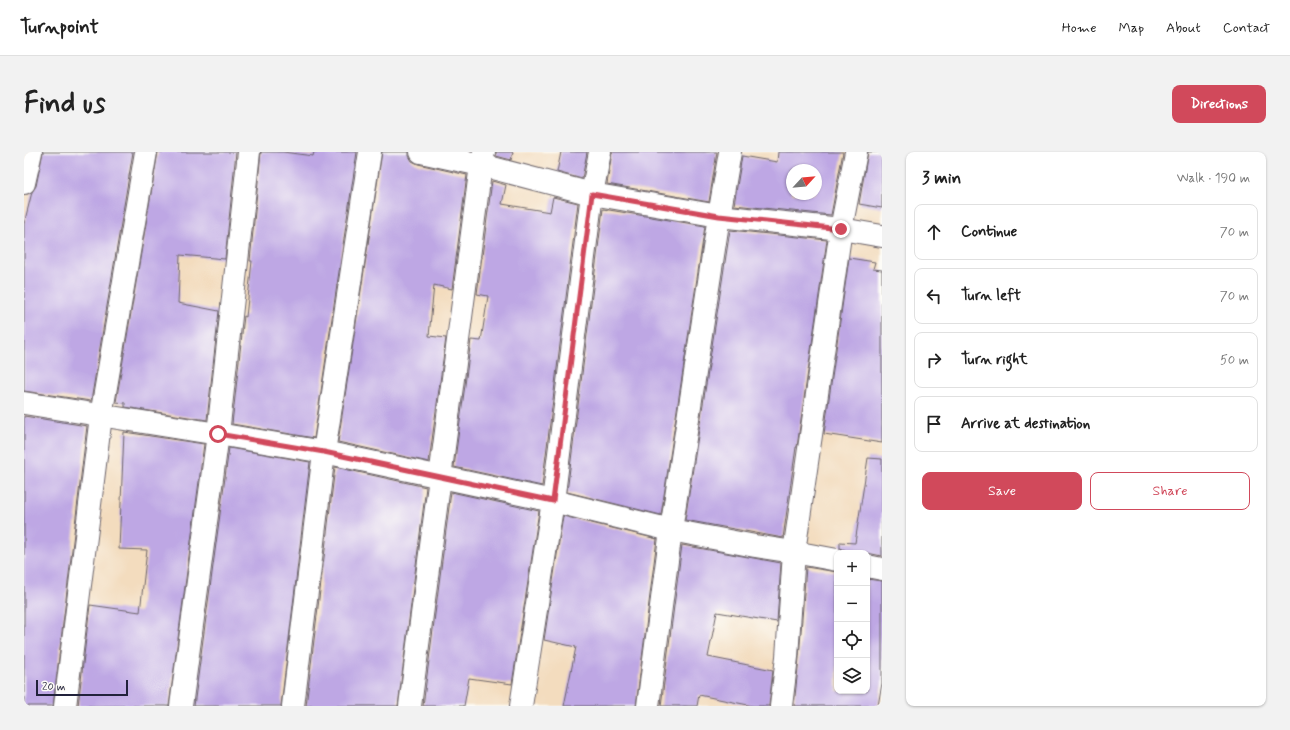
<!DOCTYPE html>
<meta charset="utf-8">
<style>
:root{--surface:#fff;--page:#f2f2f2;--text:#222;--muted:#767676;--line:#e0e0e0;--accent:#d1495b}
body{margin:0;font-family:Mynerve,sans-serif;background:var(--page);color:var(--text)}
.controls{position:absolute;right:12px;bottom:12px;display:grid;overflow:hidden;border-radius:8px;box-shadow:0 1px 3px #0004}
.controls button{width:36px;height:36px;display:grid;place-items:center;padding:0;border:0;border-bottom:1px solid var(--line);background:var(--surface);color:var(--text);font:20px sans-serif}
.compass{position:absolute;left:762px;top:12px;width:36px;height:36px;border-radius:50%;background:var(--surface);box-shadow:0 1px 3px #0004;rotate:64deg}
.scale{position:absolute;left:12px;bottom:10px;width:92px;box-sizing:border-box;padding-left:4px;border:2px solid #22223b;border-top:0;font-size:11px;line-height:14px;white-space:nowrap;color:#22223b;-webkit-text-stroke:3px #fdfcf7;paint-order:stroke}
.stop{position:absolute;width:12px;height:12px;margin:-9px;border:3px solid #d1495b;border-radius:50%;background:#fff}
.stop.end{background:#d1495b;border-color:#fff;box-shadow:0 1px 4px #0008}
.list{margin:0;padding:0;list-style:none}
h2{display:flex;justify-content:space-between;align-items:center;height:52px;margin:0;padding:0 16px;font-size:17px}
h2 small{font-size:13px;font-weight:400;color:var(--muted)}
.list li{display:grid;grid-template-columns:26px 1fr auto;gap:12px;align-items:center;box-sizing:border-box;height:56px;margin:0 8px 8px;padding:0 8px;border:1px solid var(--line);border-radius:8px}
.list b{display:block;font-size:15px;white-space:nowrap}
.list em{font-size:13px;font-style:normal;color:var(--muted)}
.actions{display:flex;gap:8px;padding:12px 16px}
.actions a{flex:1;padding:9px 0;border:1px solid var(--accent);border-radius:8px;text-align:center;font-size:14px;color:var(--accent)}
.actions .main{background:var(--accent);color:#fff}
.icon{flex:none;width:22px;height:22px;fill:none;stroke:currentColor;stroke-width:2;stroke-linecap:round;stroke-linejoin:round}
.map{position:relative;flex:none;width:858px;height:554px;overflow:hidden;border-radius:8px}
header{display:flex;align-items:center;gap:24px;box-sizing:border-box;height:56px;padding:0 20px;background:var(--surface);border-bottom:1px solid var(--line)}
header strong{font-size:19px}
nav{display:flex;gap:22px;margin-inline-start:auto;font-size:14px}
.intro{display:flex;align-items:center;justify-content:space-between;box-sizing:border-box;height:96px;padding:0 24px}
h1{margin:0;font-size:28px}
.button{padding:10px 18px;border-radius:8px;background:var(--accent);color:#fff;font-size:14px;font-weight:700}
main{display:flex;gap:24px;padding:0 24px}
aside{flex:1;background:var(--surface);border-radius:8px;box-shadow:0 1px 3px #0004}
.map>svg:first-child{display:block}
</style>
<header>
<strong>Turnpoint</strong>
<nav><a>Home</a><a>Map</a><a>About</a><a>Contact</a></nav>
</header>
<div class="intro"><h1>Find us</h1><a class="button">Directions</a></div>
<main>
<div class="map">
<svg width="858" height="554" viewBox="0 0 858 554">
<rect width="100%" height="100%" fill="#fdfcf7"/>
<filter id="ink" filterUnits="userSpaceOnUse"><feTurbulence type="fractalNoise" baseFrequency=".025" numOctaves="2"/><feDisplacementMap in="SourceGraphic" scale="8" xChannelSelector="R" yChannelSelector="G"/><feConvolveMatrix kernelMatrix="1 2 1 2 8 2 1 2 1" color-interpolation-filters="sRGB"/></filter>
<filter id="wash" filterUnits="userSpaceOnUse"><feTurbulence type="fractalNoise" baseFrequency=".012" numOctaves="4" result="noise"/><feDisplacementMap in="SourceGraphic" scale="16" xChannelSelector="R" yChannelSelector="G"/><feGaussianBlur stdDeviation="0.9" result="paint"/><feColorMatrix in="noise" values="0 0 0 0 0 0 0 0 0 0 0 0 0 0 0 0 0 1.4 0 .05"/><feComposite in="paint" operator="in"/></filter>
<g filter="url(#wash)">
<rect width="100%" height="100%" fill="#f3dcbe"/>
<g id="blocks">
<g fill="#bea7e4" fill-rule="evenodd">
<path d="M19,0h90l-42,249 -67,-10v-167l8,-32 4,-6z"/>
<path d="M134,0h78l-11,107 -45,-4 -2,48 41,8 -12,109 -82,-13v-4l-9,-1z"/>
<path d="M237,0h22l30,4 1,-4h43l-43,286 -82,-14 12,-108 2,1 6,-56h-2z"/>
<path d="M358,0h27v4l3,5 6,3 49,11 -15,114 -18,-4 -5,51 17,2 -17,124 -91,-20z"/>
<path d="M472,0h17l-2,8 -15,-4z"/>
<path d="M537,0h26l-5,27 -25,-7z"/>
<path d="M588,0h105l-8,50 -102,-18z"/>
<path d="M754,0h65l-12,63 -97,-10 8,-49 35,6zM768,18h24v24h-24z"/>
<path d="M844,0h14v56l-23,-4z"/>
<path d="M468,29l14,4 -4,19 48,8 3,-15 25,6 -36,283 -88,-19 17,-127 10,1 7,-45 -11,-2z"/>
<path d="M579,57l102,17 -44,289 -94,-23z"/>
<path d="M706,78l97,10 -30,207h-1l-13,91 -98,-18z"/>
<path d="M825,106l26,4 -2,7 9,1v173l-58,-9z"/>
<path d="M0,264l63,10 -34,280h-29z"/>
<path d="M100,280l80,12 -35,262h-91l12,-101 50,7 7,-62 -28,-1z"/>
<path d="M205,296l81,14 -29,244h-87z"/>
<path d="M844,306l14,1v97l-15,-3h-20l-2,-3 -5,-2v-6l15,1z"/>
<path d="M311,315l91,20 -28,219h-92z"/>
<path d="M427,340l88,19 -27,173 -43,-6 -5,28h-41z"/>
<path d="M539,364l94,23 -21,167h-72l12,-59 -32,-7z"/>
<path d="M658,393l99,18 -4,59 -60,-10 -9,45 65,13 -4,36h-16l-54,-11 -2,11h-36z"/>
<path d="M782,415l31,5v119h30v-112l15,2v102l-4,23h-84l5,-48z"/>
</g>
</g>
</g>
<g filter="url(#ink)">
<use href="#blocks" fill-opacity="0" stroke="#6b6369" stroke-width="1"/>
<g fill="none" stroke-linecap="round" stroke-linejoin="round">
<g stroke="#6b6369" stroke-width="24">
<g id="street">
<path d="M397,0l60,13 111,29 127,22 122,13 41,7"/>
<path d="M0,31l7,-31"/>
<path d="M0,251l194,31 106,18 229,49 118,29 84,16 39,6 43,8"/>
<path d="M843,414l15,3"/>
<path d="M41,554l36,-290 45,-264"/>
<path d="M157,554l37,-272 31,-282"/>
<path d="M269,554l31,-254 46,-300"/>
<path d="M386,554l71,-541 3,-13"/>
<path d="M497,554l32,-205 39,-307 8,-42"/>
<path d="M624,554l23,-176 48,-314 11,-64"/>
<path d="M757,554l6,-49 7,-105 47,-323 15,-77"/>
</g>
</g>
<use href="#street" stroke="#fff" stroke-width="22"/>
</g>
</g>
<g fill="none" stroke-linecap="round" stroke-linejoin="round" filter="url(#ink)">
<path stroke="#d1495b" stroke-width="5" d="M194,282l106,18 229,49 39,-307 127,22 122,13"/>
</g>
</svg>
<div class="controls">
<button>+</button>
<button>−</button>
<button><svg class="icon" aria-label="locate" viewBox="0 0 24 24"><circle cx="12" cy="12" r="6"/><path d="M12 2v4M12 18v4M2 12h4M18 12h4"/></svg></button>
<button><svg class="icon" aria-label="layers" viewBox="0 0 24 24"><path d="M12 4l9 5-9 5-9-5zM3 14l9 5 9-5"/></svg></button>
</div>
<svg class="compass" viewBox="-18 -18 36 36"><path d="M0-13l5 13h-10z" fill="#e53935"/><path d="M0 13l5-13h-10z" fill="#767676"/></svg>
<div class="scale">20 m</div>
<div class="stop" style="left:194px;top:282px"></div>
<div class="stop end" style="left:817px;top:77px"></div>
</div>
<aside>
<h2>3 min<small>Walk · 190 m</small></h2>
<ul class="list">
<li><svg class="icon" aria-label="ahead" viewBox="0 0 24 24"><path d="M12 20V5M6 11l6-6 6 6"/></svg><div><b>Continue</b></div><em>70 m</em></li>
<li><svg class="icon" aria-label="left" viewBox="0 0 24 24"><path d="M17 20v-9H6M10 6l-5 5 5 5"/></svg><div><b>Turn left</b></div><em>70 m</em></li>
<li><svg class="icon" aria-label="right" viewBox="0 0 24 24"><path d="M7 20v-9h11M14 6l5 5-5 5"/></svg><div><b>Turn right</b></div><em>50 m</em></li>
<li><svg class="icon" aria-label="arrive" viewBox="0 0 24 24"><path d="M6 21V4h12l-3 4 3 4H6"/></svg><div><b>Arrive at destination</b></div></li>
</ul>
<div class="actions"><a class="main">Save</a><a>Share</a></div>
</aside>
</main>
